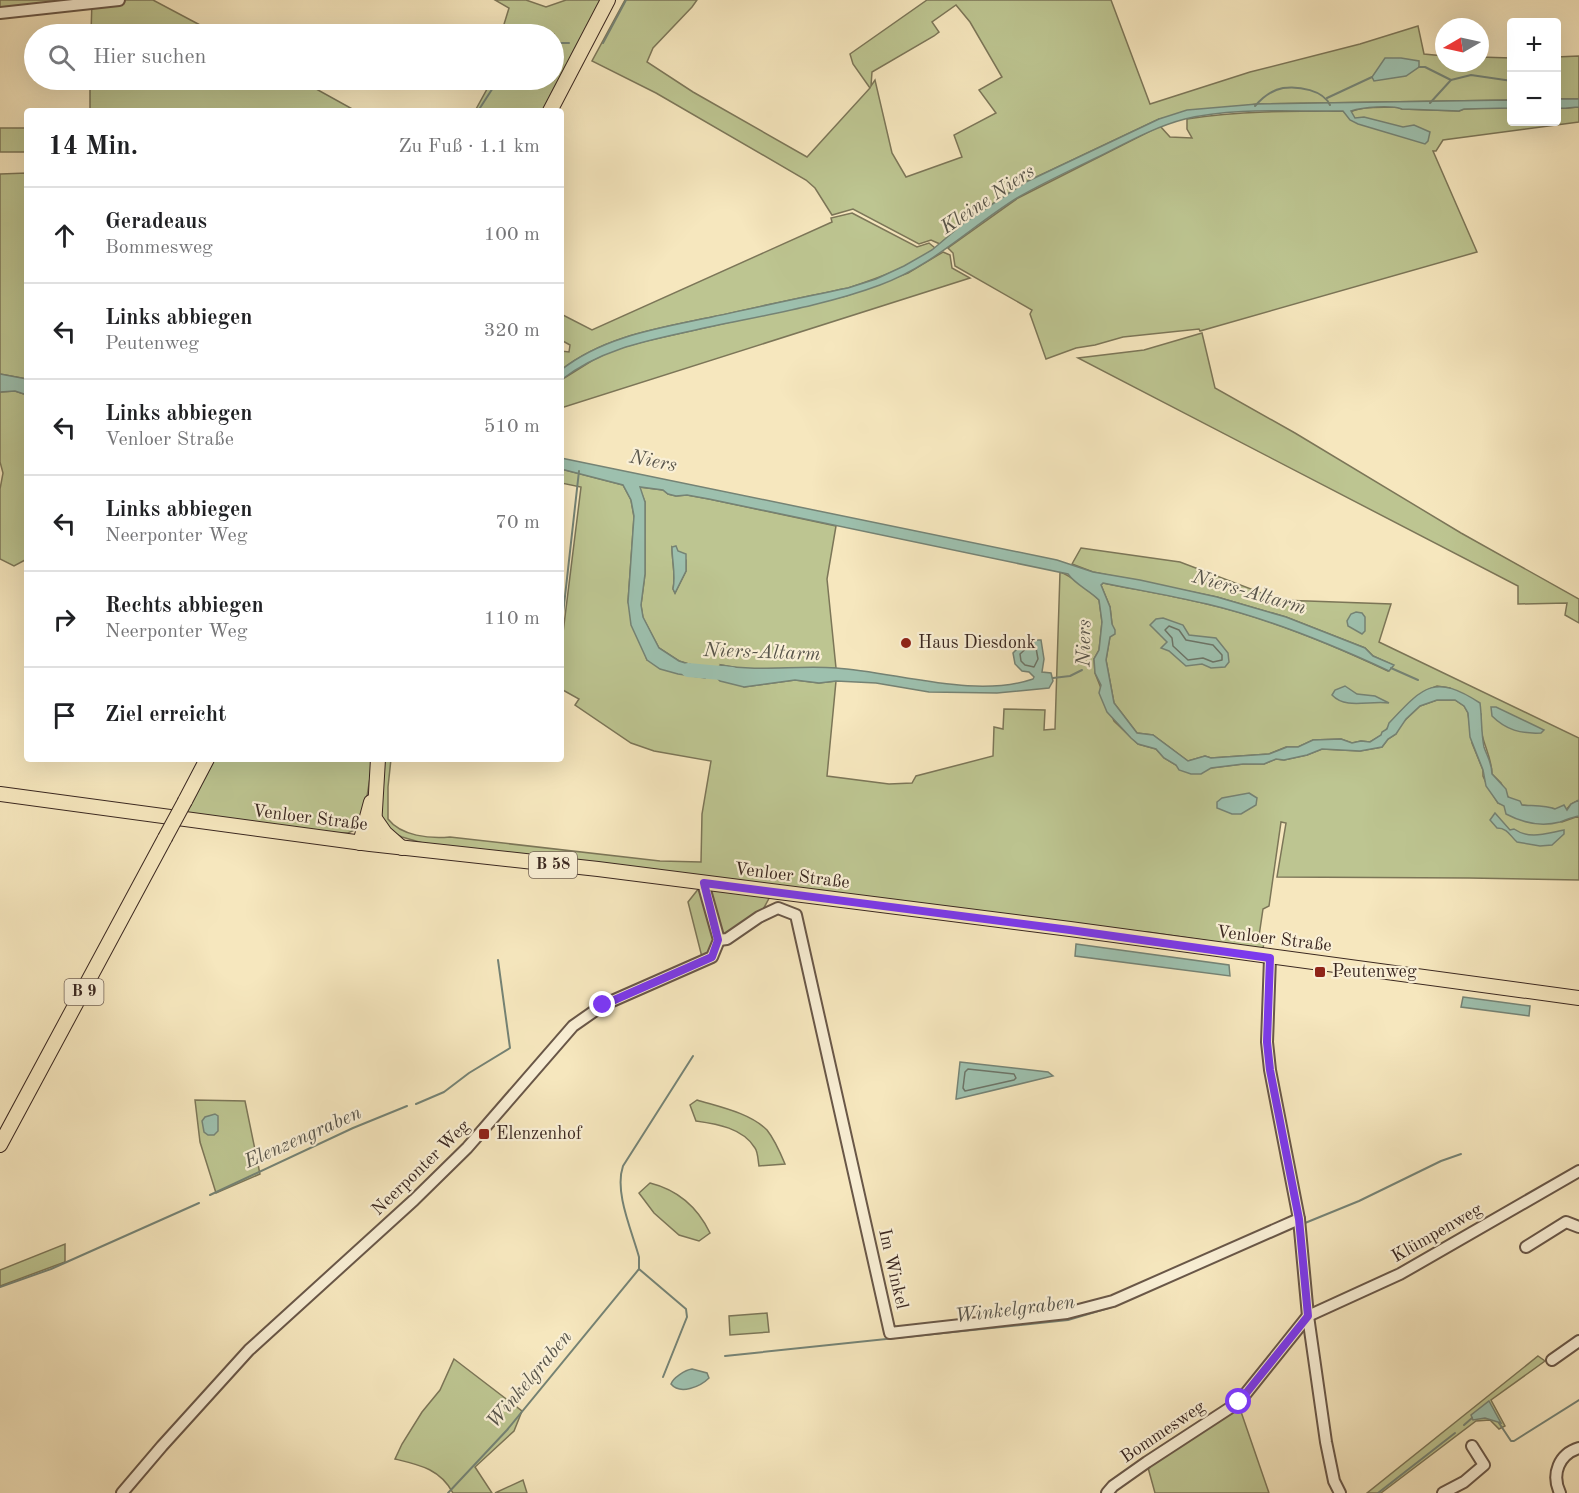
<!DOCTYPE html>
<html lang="de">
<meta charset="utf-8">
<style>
:root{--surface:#fff;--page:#f2f2f2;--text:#202124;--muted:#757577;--line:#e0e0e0}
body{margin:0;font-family:"Old Standard TT",serif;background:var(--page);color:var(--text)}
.controls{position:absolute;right:18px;top:18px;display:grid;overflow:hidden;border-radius:6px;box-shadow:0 6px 24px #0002}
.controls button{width:54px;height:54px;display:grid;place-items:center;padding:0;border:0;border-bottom:2px solid var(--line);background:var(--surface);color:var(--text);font:30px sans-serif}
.compass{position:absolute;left:1435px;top:18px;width:54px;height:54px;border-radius:50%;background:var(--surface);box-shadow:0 6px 24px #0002;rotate:261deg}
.stop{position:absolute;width:18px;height:18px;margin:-14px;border:4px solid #7c3aed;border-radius:50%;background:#fff}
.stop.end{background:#7c3aed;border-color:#fff;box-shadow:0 2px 6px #0008}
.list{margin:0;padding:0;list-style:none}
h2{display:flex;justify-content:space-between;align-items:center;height:78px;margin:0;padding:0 24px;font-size:26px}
h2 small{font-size:20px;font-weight:400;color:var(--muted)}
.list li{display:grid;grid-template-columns:39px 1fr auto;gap:18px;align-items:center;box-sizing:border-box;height:96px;padding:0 24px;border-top:2px solid var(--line)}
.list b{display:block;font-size:22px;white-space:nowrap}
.list p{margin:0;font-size:20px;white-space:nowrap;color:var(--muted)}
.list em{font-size:20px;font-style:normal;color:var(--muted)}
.icon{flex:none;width:33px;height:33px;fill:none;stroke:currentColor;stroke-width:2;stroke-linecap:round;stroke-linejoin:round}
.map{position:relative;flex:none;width:1579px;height:1493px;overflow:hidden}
.search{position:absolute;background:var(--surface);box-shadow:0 6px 24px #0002;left:24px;top:24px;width:540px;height:66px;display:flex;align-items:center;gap:15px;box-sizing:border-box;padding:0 21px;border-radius:33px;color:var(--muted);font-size:22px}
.panel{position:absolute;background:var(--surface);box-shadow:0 6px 24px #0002;left:24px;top:108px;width:540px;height:654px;border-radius:6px}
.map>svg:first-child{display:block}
</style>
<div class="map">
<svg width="1579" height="1493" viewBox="0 0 1579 1493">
<rect width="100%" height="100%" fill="#f6e7be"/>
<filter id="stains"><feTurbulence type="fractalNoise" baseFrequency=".00333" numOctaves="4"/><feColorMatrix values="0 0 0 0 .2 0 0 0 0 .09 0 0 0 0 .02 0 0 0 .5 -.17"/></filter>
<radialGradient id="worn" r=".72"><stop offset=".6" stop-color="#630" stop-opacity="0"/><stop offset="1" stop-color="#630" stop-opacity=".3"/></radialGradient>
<g fill="#bdc591" stroke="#7c7658" stroke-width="1.5" fill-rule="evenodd">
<path d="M0,0h76l-76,11z"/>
<path d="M92,0h61l64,34h-126z"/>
<path d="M495,0h31l20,7 20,-7h38l-59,111h-70l17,-31h62v-46h-53l8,-26z"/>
<path d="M625,0h72l-5,7 -39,41 -6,14 46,30 114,65 63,-69 -17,-24 -3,-10 77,-54h184l39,104 100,-32 110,-28 58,-18 6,28 20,2v7h36v-6l31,1 1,42 -255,4 -98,15 -133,63 -61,40 -25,22 -9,-4 -12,4 -66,-35 -21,6 -17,-27 -9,-8 -150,-87 -64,-32zM956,5l14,17 32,55 -23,13 17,23 -42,22 8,22 -56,20 -14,-24 -17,-73 -4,6 1,-14 62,-36 5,-4 -7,-10z"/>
<path d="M1579,56v43h-22l-1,-42z"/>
<path d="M90,80h210l56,31h-266z"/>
<path d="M1397,107l5,2 57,2 5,-2 45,-2 2,1 1,14h44l1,-14c8,1 14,-1 22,-1v15l-136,18 -7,11h-3l44,101 -277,79 -1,-2 -76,8 -28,8 -19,3 -30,11 -16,-45 2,-4 -77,-44 -2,-13 -5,-5 70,-50 142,-72 10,11 22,1 -5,-9v-10c51,-8 104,-8 156,-8l4,3c13,-9 35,-6 50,-7z"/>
<rect x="0" y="128" width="27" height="24"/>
<path d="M27,173v206l-27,-5v-200z"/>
<path d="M852,213l65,34 12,-4 6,5c-25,19 -57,30 -87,40 -45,9 -90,19 -136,29 -52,11 -108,19 -151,53v-19l8,1 1,-7 -9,-5v-26l31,16 240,-108 -1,-4z"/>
<path d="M943,252l7,3 2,13 18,10 -409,130v-28l32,-20 20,-10 33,-9 200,-45 62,-23z"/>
<path d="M1202,333l13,55 80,45 166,100 118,66v24l-14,-8 2,-12 -49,1v-18l-440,-228 66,-8z"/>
<path d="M15,391l12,4v164l-13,7 -14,-7v-70l3,-16 -3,-11v-70z"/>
<path d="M561,469l62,16 8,15 3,17 -6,85 19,58 58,18v-9l-26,-8 -20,-13 -16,-30 -2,-13 4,-31v-72l-6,-15 24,3 5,4 8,2 11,-1 22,4 127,27 -9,53 9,89 -92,1 -23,-4 23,22 51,-7 24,3 17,-2 -9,95 62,8 23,-1 4,-7 77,-20 1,-29 9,2 1,-20 41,1 -1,20 11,-1 5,-157c10,3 31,20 39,28l3,22 -3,28 -5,9 1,14 19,48 24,23 18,5 8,9 12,7 35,3 32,-4h21l12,-5 8,1 23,-5 15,-6 38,2 22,-4 6,-8 8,-5 5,-10 19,-18 17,-6h18l9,6 4,7 4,30 11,27v6l5,11 10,16 64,19 17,-6v64l-110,-2 -192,-1 9,-54 -5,-1 -12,84 -6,3 -4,27 5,6 -1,7 -115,-17 -93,-4 -282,-37 -14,26 -32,22 -24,22 -15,-59 15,-19 -270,-37 -31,-9 -11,-5 -10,-13 2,-60h8l-3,28v32c13,17 42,20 62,18l210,24 41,1 1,-48 9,-53 -57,-10 -23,-8 -56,-38 4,-6 -18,-10v-40l20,-162 -20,-4zM672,547l14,13v11l-11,22 -2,-4c3,-14 -1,-27 -1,-42z"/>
<path d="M1081,548l99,14 100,38 111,4 -12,38 200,96v62l-8,4 -5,6 -45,-5 -13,-8 -7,-14 -9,-9c0,-20 -15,-38 -11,-60l-31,-26 -13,-2 -12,5 -26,22 -17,22 -12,7 -9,-1 -9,2 -11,-4 -28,1 -15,7h-12l-17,7 -58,4 -6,-2 -17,5 -35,-26 -16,-2 -23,-30 -8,-43 6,-36 -2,-17 -9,-22 2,-2c35,7 70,13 104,21 62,14 124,40 181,67l5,-6 -20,-9 -8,-8 -79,-31 -69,-20 -124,-25 -21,-8z"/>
<path d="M214,759h159l-9,56 -5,13 -11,5h-10l-153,-20z"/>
<path d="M195,1100l50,1 15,73 -44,19 -16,-51z"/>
<path d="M697,1100c23,7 53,13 70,30 8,10 13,22 18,34l-26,2c-1,-5 -1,-14 -4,-18 -12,-20 -38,-24 -59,-27l-6,-16z"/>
<path d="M650,1183c28,7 47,23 60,50l-11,8 -20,-6 -25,-22 -15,-20z"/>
<path d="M65,1244v18l-65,24v-16z"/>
<path d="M767,1313l2,19 -39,3 -1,-19z"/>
<path d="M1538,1356l7,5 -54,39 14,26 -6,3 -9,-9 -14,1 -95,72h-14z"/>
<path d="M454,1359l68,52 -8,20 -39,36 17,26h-39c-13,-24 -33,-28 -58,-34l7,-15 20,-32 18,-22z"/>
<path d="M1238,1403l31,90h-114l-8,-29z"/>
<path d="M523,1480l4,13h-32z"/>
</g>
<g fill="#9dc0ae" stroke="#758375" stroke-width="1.5">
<path d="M1385,58h16l18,3v6l-13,9 -32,5 -2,-4z"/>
<path d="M1557,99h22v8c-8,0 -14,2 -22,1z"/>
<path d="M1511,100v8l-47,1 -5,2 -57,-2c-11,-4 -39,-2 -51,2l4,7 9,-1 39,10 11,-2 16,7 -2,9 -3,3 -67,-20 -8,-4 -7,-9c-51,1 -109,-4 -158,8 -31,8 -59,24 -87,38 -27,13 -55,26 -81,41 -48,30 -83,67 -137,87 -59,22 -127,32 -189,46 -46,10 -92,19 -130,49v-10c43,-34 99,-42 151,-53 46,-10 91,-20 136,-29l28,-9 28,-13 28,-16 33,-28 61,-40 133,-63 28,-9 70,-6z"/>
<path d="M0,374l27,5v16l-12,-4 -15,1z"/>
<path d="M561,458l496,102 36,12 47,8 77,17 69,20 79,31 8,8 21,9 -5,6c-58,-27 -119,-52 -182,-67 -34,-8 -69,-14 -104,-21l-2,2 9,22 2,17 3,6v4l-5,3 -4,23 8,43 23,30 16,2 35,26 17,-5 6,2 58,-4 18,-7h11l15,-7 28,-1 11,4 9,-2 9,1 11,-7 1,-3 5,-3 2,-6c34,-36 45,-50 91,-20 2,15 1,29 4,44 3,9 8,16 8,27l14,15 2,8 12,4 2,4c10,1 24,0 33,4l9,-4 3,5 4,-6 8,-4v16c-7,1 -13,4 -19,6 -19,5 -37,1 -54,-8l-2,-8 -6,-3 -12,-17 -3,-16 -13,-33 -2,-24 -4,-7 -9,-6h-18l-17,6 -14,13 -10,15 -8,5 -6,8 -22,4 -38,-2 -15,6 -23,5 -8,-1 -12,5h-21l-32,4 -10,6h-10l-12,-4 -3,-5 -12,-7 -8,-9 -18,-5 -7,-6 -24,-26 -8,-19 2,-8 -6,-12 -1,-14 5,-9 3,-28 -3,-22c-10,-10 -23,-15 -31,-26l-359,-75 -22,-4 -11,1 -8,-2 -5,-4 -23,-3 5,15v72l-4,31 2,12 16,31 20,13 26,8v9l-27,-4 -18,-5 -13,-9 -16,-35 -3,-23 6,-86 -3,-16 -8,-15 -62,-16z"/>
<path d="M676,546l2,5 8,3v17l-11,22 -2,-4c3,-14 -1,-27 -1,-42z"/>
<path d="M1356,612l6,1 3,4v14l-3,3 -14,-8 -1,-5 4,-7z"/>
<path d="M1163,618l20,7 6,10 27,3 12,15 1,9 -4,5 -14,1 -9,-4 -16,2 -17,-15 -8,-3 6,-6 -17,-17 6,-6z"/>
<path d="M1026,640h15l3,19 -2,13 9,1 2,8 -4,7 -52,5 -68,-1 -53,-9 -40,-2 -17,2 -24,-3 -51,7 -24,-6 -5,-5 1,-7 5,-4c38,7 77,0 115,3 60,4 139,31 197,11l1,-2 -5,-5 -7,-1 -7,-7 -2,-11z"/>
<path d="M1345,686l12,8 18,2 14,7c-19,-3 -43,7 -57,-8l3,-5z"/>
<path d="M1491,707h5l48,23 -3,3c-20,1 -35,-3 -49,-17z"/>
<path d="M1249,793l8,5 -1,7 -15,9h-9l-15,-6v-6l5,-4z"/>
<path d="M1495,813l15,17 4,-1c16,11 33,4 50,1v4l-12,11 -12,1 -23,-4c-7,-6 -9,-14 -20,-14l-7,-8z"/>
<path d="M1076,944l153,21 1,11 -155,-20z"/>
<path d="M1463,997l67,9 -1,10 -68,-9z"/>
<path d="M960,1062l88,10 5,4 -96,23h-1z"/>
<path d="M215,1114l3,2v15l-4,4h-6l-4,-3 -2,-11 3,-4z"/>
<path d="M692,1369l15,4 2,5c-9,9 -29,17 -38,6 2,-6 14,-14 21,-15z"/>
<path d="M1489,1401l12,22 -16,-5 -12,2 -2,-5z"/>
</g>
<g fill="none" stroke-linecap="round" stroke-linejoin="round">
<g stroke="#6c7467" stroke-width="1.5">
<path d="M1169,626l10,4 7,10 27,5 9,10v5l-9,2 -10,-4 -15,2 -15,-14 -1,-8 -7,-8z"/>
<path d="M1029,646l7,2 2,11 -4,8 -9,-2 -4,-4 -1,-7z"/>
<path d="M968,1069l46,5 2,4 -2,2 -49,11 -2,-3 2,-16z"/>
</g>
<g stroke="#758375" stroke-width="2">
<path d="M554,43h15"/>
<path d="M603,43l23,-43"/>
<path d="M1419,67h6l26,13"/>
<path d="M1556,94l4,2v5"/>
<path d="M1327,98l45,-21"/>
<path d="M1430,103l21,-23 20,-5 41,6"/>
<path d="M1255,106c7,-8 17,-16 28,-18 16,-2 40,2 47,17"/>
<path d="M478,111l20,-31"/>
<path d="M561,632l18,-161"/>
<path d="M1391,668l27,12"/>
<path d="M1053,678l17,-2 12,-6"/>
<path d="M416,1104l28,-12 25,-19 41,-25 -12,-88"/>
<path d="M210,1195l143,-67 54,-22"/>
<path d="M1305,1223l54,-22 82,-40 20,-7"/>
<path d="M639,1269l47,40 1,8 -24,60"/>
<path d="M0,1287l51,-18 148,-66"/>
<path d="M725,1356l343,-36 44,-13 56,-25"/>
<path d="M1499,1423l12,18h3l65,-41"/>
<path d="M1464,1425l8,-7"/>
<path d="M448,1493l59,-63 132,-161v-12c-7,-26 -25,-65 -16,-91l70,-110"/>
<path d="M1378,1493l77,-60"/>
</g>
<path stroke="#9dc0ae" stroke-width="14" d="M688,670l44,4"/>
<g stroke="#695748" stroke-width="14">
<g id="minor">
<path d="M0,13l119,-13"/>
<path d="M719,940l8,-1 32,-22 19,-9 18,7 94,418 177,-20 46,-12 186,-82"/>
<path d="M1270,958l-3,84 3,28 29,149 9,97 18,126 8,39 6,12"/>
<path d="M1526,1247l40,-25 13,5"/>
<path d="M1552,1360l27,-19"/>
<path d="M122,1493l40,-47 87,-96 165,-150 53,-52 106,-122 30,-21 109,-48 7,-17 -16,-57"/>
<path d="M1107,1493l6,-7 34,-24 92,-60 69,-86 92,-42 179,-103"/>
<path d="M1443,1493l21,-11 20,-17 -12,-19"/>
<path d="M1560,1493c-9,-19 -1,-39 19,-45"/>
</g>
</g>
<g stroke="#3a2720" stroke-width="16">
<g id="major">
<path d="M550,111l58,-111"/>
<path d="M0,794l370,50 228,25 472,60 509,69"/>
<path d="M185,801l22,-42"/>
<path d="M376,820l9,13 17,15"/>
<path d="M360,843l11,-41"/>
<path d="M373,844l5,-85"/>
<path d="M0,1145l165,-307"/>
</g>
</g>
<use href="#minor" stroke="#f9efd5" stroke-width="10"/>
<use href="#major" stroke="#f6e7be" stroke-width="14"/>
<g stroke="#3a2720" stroke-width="16" stroke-linecap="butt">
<path id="major-bridge" d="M165,838l20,-37"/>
</g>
<use href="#major-bridge" stroke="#f6e7be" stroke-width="14"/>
</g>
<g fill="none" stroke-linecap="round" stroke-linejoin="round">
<path stroke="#7c3aed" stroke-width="8" d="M603,1005l109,-48 6,-17 -14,-57 366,47 200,28 -3,84 3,28 29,149 9,97 -69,86"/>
</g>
<g fill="#8f2418" stroke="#f9efd5" stroke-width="2">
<circle cx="906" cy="643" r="6"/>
<rect x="1314" y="966" width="12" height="12" rx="3"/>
<rect x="478" y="1128" width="12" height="12" rx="3"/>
</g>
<g text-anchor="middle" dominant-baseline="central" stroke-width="4.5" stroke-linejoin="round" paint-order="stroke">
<g fill="#f9efd5" stroke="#736356" stroke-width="1.5">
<rect x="529" y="852" width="48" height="26" rx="4.5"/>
<rect x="64.5" y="979" width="39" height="26" rx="4.5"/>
</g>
<g font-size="16" font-weight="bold" fill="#3a2720">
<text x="553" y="865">B 58</text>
<text x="84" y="992">B 9</text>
</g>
<g font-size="18" fill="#3a2720" stroke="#f9efd5" text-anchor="start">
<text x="918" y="643">Haus Diesdonk</text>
<text x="1332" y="972">Peutenweg</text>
<text x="496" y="1134">Elenzenhof</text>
</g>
<g font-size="18" fill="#3a2720" stroke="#f9efd5">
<text transform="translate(310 818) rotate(7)">Venloer Straße</text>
<text transform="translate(792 876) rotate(7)">Venloer Straße</text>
<text transform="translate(1274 939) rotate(7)">Venloer Straße</text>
<text transform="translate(421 1168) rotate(-44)">Neerponter Weg</text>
<text transform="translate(1437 1233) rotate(-30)">Klümpenweg</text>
<text transform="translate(893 1269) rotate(77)">Im Winkel</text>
<text transform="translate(1163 1432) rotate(-34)">Bommesweg</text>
</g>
<g font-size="20" font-style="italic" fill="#58554b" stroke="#f9efd5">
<text transform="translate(988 200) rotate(-34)">Kleine Niers</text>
<text transform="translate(653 462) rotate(11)">Niers</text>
<text transform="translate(1249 593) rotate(16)">Niers-Altarm</text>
<text transform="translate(1085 643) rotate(-89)">Niers</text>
<text transform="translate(762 653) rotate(2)">Niers-Altarm</text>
<text transform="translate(303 1138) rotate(-24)">Elenzengraben</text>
<text transform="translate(1015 1310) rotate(-7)">Winkelgraben</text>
<text transform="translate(530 1380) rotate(-50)">Winkelgraben</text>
</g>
</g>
<rect width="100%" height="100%" filter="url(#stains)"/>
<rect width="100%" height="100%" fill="url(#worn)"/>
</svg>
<div class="controls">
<button>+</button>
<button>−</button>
</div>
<svg class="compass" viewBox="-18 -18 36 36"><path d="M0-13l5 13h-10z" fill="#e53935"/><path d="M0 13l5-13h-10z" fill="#757577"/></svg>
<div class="stop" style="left:1239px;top:1402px"></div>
<div class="stop end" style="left:603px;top:1005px"></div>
<div class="search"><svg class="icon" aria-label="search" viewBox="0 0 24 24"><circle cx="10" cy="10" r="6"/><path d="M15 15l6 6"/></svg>Hier suchen</div>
<section class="panel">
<h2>14 Min.<small>Zu Fuß · 1.1 km</small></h2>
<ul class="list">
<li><svg class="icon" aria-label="ahead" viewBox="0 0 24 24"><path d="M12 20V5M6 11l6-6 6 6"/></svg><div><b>Geradeaus</b><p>Bommesweg</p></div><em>100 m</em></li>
<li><svg class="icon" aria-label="left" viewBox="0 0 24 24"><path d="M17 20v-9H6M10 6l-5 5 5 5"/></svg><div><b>Links abbiegen</b><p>Peutenweg</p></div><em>320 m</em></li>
<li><svg class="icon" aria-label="left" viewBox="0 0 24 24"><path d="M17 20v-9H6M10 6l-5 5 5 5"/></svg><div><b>Links abbiegen</b><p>Venloer Straße</p></div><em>510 m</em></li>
<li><svg class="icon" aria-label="left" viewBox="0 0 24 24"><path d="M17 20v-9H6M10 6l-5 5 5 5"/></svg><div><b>Links abbiegen</b><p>Neerponter Weg</p></div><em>70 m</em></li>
<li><svg class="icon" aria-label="right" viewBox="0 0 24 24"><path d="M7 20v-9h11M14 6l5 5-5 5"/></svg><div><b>Rechts abbiegen</b><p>Neerponter Weg</p></div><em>110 m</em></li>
<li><svg class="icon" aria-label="arrive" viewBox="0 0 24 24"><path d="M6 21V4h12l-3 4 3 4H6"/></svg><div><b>Ziel erreicht</b></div></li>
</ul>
</section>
</div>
